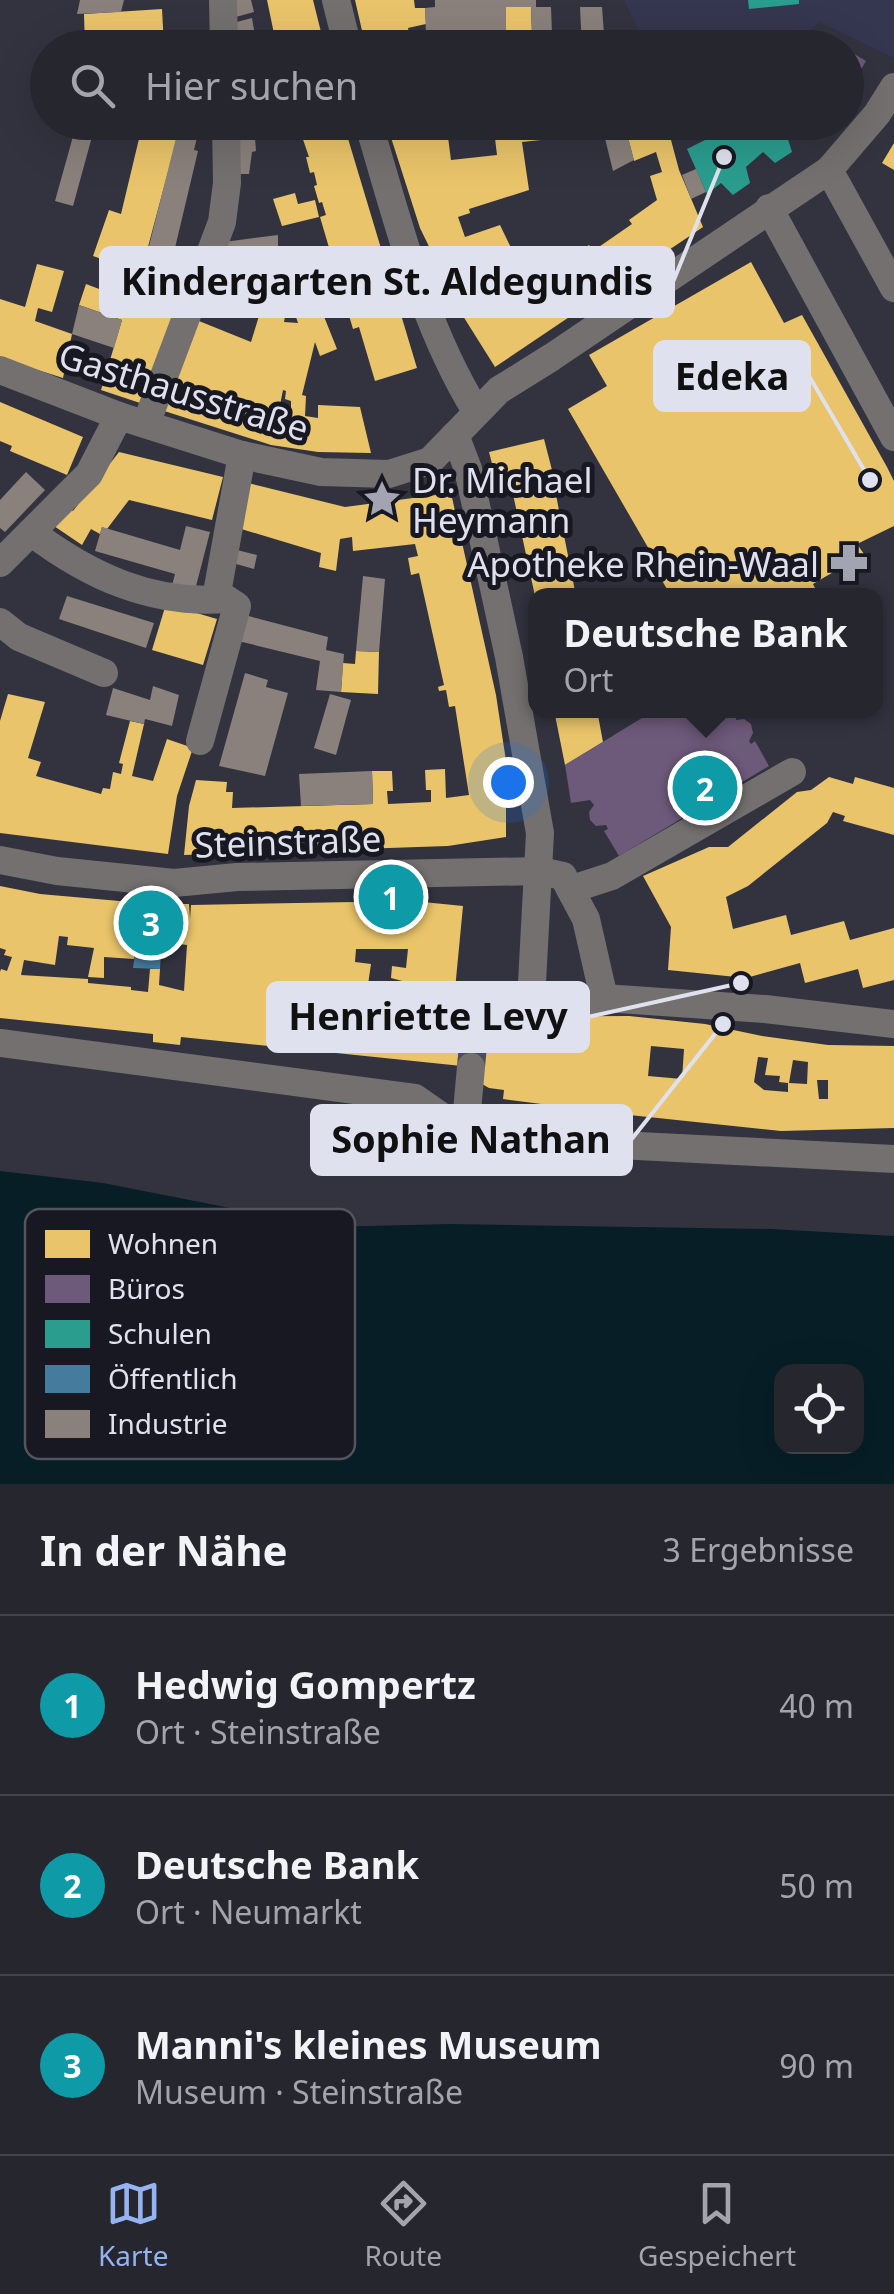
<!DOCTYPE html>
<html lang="de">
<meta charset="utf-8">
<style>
:root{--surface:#26262f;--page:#2e2e37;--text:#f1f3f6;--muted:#a4a5aa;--line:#42434b;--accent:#95b2f1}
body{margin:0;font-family:"Noto Sans",sans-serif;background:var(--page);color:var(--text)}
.controls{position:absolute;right:30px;bottom:30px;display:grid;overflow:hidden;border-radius:20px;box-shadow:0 10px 40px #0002}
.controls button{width:90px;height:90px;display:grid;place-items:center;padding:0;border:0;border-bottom:2px solid var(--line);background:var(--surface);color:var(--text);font:50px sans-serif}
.you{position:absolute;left:508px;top:782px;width:35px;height:35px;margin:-25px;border:8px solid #fff;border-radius:50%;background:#1a73e8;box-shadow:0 0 0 15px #1a73e833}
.badge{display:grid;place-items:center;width:65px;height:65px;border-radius:50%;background:var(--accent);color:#fff;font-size:32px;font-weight:700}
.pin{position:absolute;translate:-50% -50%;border:5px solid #fff;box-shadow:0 2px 10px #0006}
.popup{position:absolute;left:528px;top:588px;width:355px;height:130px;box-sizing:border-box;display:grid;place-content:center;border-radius:20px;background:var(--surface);filter:drop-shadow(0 2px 8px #0005);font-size:32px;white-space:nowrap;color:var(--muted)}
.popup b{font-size:38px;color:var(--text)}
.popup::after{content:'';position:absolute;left:50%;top:100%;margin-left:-20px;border:20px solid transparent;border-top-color:var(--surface)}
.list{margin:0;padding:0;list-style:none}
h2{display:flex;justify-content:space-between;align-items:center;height:130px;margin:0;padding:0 40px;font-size:42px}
h2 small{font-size:32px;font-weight:400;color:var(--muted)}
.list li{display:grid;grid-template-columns:65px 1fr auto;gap:30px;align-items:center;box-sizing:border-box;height:180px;padding:0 40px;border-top:2px solid var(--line)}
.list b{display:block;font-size:38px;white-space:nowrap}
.list p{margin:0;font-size:32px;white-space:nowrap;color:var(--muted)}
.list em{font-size:32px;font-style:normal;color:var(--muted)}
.icon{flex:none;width:55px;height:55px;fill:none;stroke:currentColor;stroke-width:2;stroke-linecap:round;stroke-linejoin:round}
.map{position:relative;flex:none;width:894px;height:1484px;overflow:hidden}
.search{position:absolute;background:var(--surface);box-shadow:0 10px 40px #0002;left:30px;right:30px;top:30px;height:110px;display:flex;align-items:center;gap:25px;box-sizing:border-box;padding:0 35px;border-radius:55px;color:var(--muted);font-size:38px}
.sheet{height:670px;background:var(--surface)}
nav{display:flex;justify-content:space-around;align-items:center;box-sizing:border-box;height:140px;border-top:2px solid var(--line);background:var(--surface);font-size:28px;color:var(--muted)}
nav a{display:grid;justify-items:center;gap:5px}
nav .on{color:var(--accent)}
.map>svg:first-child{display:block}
</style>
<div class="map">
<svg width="894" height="1484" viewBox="0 0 894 1484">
<rect width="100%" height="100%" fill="#32333f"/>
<path fill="#35364f" d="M624,0h270v58l-75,-36 -26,25h-147z"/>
<path fill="#071e26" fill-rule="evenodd" d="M0,1171l103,12 224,44 123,-3 322,5 122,7v248h-894zM782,1372h74v74h-74z"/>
<g fill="#e9c46a" fill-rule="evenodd">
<path d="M267,0h46l12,48h-48z"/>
<path d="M355,0h59l1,8h10l1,16 -18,4 4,20h-46z"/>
<path d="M506,7h25l1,27h-26z"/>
<path d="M162,9l2,37 -79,2 -1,-34z"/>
<path d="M143,122h37v5l-39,146 -48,-17 16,-46 12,4z"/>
<path d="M297,122h46l74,246 -42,13 -16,-54 -6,2 -33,-112 6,-2 -4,-13 -3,1 -5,-17 3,-1 -3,-13 -4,1 -4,-16h3z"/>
<path d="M386,122h60l5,38 46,-5 -4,-33h46l2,18 -19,2 7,48 -60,19 1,4 -12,4 7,20 35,-12 13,27 -8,4 6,11 -18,9 20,35 29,-20 -7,-10 54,-36 4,6 39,-27 -3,-4 28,-20 -7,-24 12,-4 -6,-20 -22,9 -10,-39h37l1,4 5,-1 12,45 24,57 -208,140 -32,-51 -43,-88z"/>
<path d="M894,143v27l-12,-7z"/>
<path d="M295,193l3,11 17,-4 4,17 -37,9 -9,-27z"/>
<path d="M751,262l33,61 18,-8 85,152 7,14v45l-37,18 7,10 -51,30 6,12h-148l-18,-31 4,-2 -89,-154 39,-23 -18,-31z"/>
<path d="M37,264l27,7 -12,41 -14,-4 -3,13 37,13 -9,44 -63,-20v-59l25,8z"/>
<path d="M302,264l11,27 -25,8 -11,-29z"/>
<path d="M86,284l66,25 5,-2 6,-18 18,7 -41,107 -39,-13 21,-70 -43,-15z"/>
<path d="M263,303l23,8 -2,11 14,1 -4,-12 25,-7 18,45 -17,7 -5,-14 -13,53 4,1 -1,20 13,2v-13l42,2 11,46 -53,-1 -47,-7 -113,-36 36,-90 57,23zM283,390l3,1 -1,8 6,2v7l-11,-3z"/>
<path d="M0,402l83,35 -16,38 -57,-24 2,-5 -12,-5z"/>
<path d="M544,439l9,35 6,-2 6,21 -9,2 20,101h-41l-24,-111 -13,2 -9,-35z"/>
<path d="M119,452l104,25 -11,43 -83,-20 -22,29 -5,-2 -2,7 -9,-5 -9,16 -28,-19 15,-18 4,3z"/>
<path d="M248,483l97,24 106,-14 45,202 10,66v76l-58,9 -264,9 5,-49 7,-26 31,2 -1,10h7l-1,16 141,-4 -1,-33h20l1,20h-6l1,13 43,-2v-12h-5l-1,-20 20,-1 1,29 23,-3 -14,-89 -6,1 -3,-17 -7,1 -1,-4 6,-2 -25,-112 -8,2 -3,-17 10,-2 -3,-12 -62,7 -1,-14 -12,2 -4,32 -17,-4 2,-14 -83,-25z"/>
<path d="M166,604l51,15 -14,46 -51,-15z"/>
<path d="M356,651l23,1 -1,42 -37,-2 2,-29 12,1z"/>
<path d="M8,694l37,8 -17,56 13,4 -5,14 65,18 2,-6 7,1 3,-17 8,2 2,-10 -4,-1 11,-42 14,3 -12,52 21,5 14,-42 26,9 -16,48 -9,58 -168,-21v-112z"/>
<path d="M554,710h43l6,32 -38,23z"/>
<path d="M829,777l24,7 2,-7 39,11v47l-51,-14 2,-5 -12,-4 -6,11 -79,63 -22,11 7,32 53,-14 5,20 53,-14 6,19 44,-12v52l-31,8 -5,-19 -53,14 -5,-20 -54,15 -78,-8 3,-43 -28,-51 66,-29h19l69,-55 14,-2z"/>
<path d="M0,886l40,8 102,9 -8,56 -30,-2v21l-16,-1 6,-29 -27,-3 1,-8 -9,-1 -4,29 -31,-5 -3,15 67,4v4l43,4v3l17,2 2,-23h10l-1,16 25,6 3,-46 -25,-3 2,-38h25l1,15 1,-14 222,-4 50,5 -11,115 33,3v-7l144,-1 76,8 57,12 66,9 66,1v82l-113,3 -161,-17 -117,-15 1,-9 -15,-2 -7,-4 -1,-16 -300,-31 -1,8 -27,-3v-8l-153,-16v-46l1,-3 6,2 5,-14 -8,-2 2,-5 -6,-2zM356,949h52l-2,19 -14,-2 -1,12 26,7 -2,22 -32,-8 -1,8 -17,-2 6,-41 -16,-2zM651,1046l33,3 -2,30 -34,-3zM758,1057l10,1 -3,17 15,1 -1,6 9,1v9l-24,-2 -10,-8zM793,1060l15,2 -1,22 -18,-1zM817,1080h11v19h-9z"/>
</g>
<g fill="#6d597a">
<path d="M846,49l20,12 -14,24 -6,-3z"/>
<path d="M655,710h81v10l8,-1 7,5 2,9 -4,8 2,3 4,-3 14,25 -150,90 -15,-25 4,-2 -2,-4 -10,1 -6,-6 -1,-8 5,-7 -4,-5 -19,3 -6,-38z"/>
</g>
<g fill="#2a9d8f">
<path d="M748,0h51v4l-50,5z"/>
<path d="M709,122h94l-16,14 5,16 -17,11 -12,-11 -17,15 4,16 -17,12 -12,-12 -14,11 -20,-45 18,-9 -7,-8z"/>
</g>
<path fill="#457b9d" d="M142,903l22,1 -4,65 -27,-1z"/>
<g fill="#8a817c">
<path d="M80,0h44l-3,12 -44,2z"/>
<path d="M230,0h21l3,12 -22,6z"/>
<path d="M435,0h101v7h15l1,27h-20l-1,-27h-25v27l-80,1 -1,-27 10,-1z"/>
<path d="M580,7h22l3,41h-23z"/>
<path d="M252,18l5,30h-25l-3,-24z"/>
<path d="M77,122h19l-23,84 -18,-5z"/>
<path d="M180,122h23v7h-4l-5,21 4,1 -28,118 -25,-7z"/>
<path d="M601,122h23l10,38 -21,11z"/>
<path d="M254,125l2,26 -4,1 -3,22h-15l1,-46z"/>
<path d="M696,169l10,23 -15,7 -9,-24z"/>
<path d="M278,235v18l-61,7 7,-18z"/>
<path d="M79,305l43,15 -8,28 -42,-14z"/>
<path d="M26,472l19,18 -40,42 -5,-4v-28z"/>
<path d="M186,526l24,6 -16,62 -23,-5 4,-15 -80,-23 7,-24 78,23z"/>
<path d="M233,549l24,6 -3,14 -25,-7z"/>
<path d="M363,576l22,3 -6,73 -23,-1z"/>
<path d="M67,596l87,27 -8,25 -87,-29z"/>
<path d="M241,614l87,23 -2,13 18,4 -3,38 -25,-2 4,-29 -86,-21z"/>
<path d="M245,673l23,7 -2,7 22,6 -23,83 -46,-10z"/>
<path d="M153,686l26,9 -7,31 -27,-7 -1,5 -38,-9 7,-27 37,12z"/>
<path d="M330,694l21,6 -15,55 -22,-7z"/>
<path d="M372,771l1,33 -72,2 -2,-32z"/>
</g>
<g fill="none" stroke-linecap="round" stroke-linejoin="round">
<path stroke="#4c4d59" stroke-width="28" stroke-dasharray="28 14" stroke-linecap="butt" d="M471,1067l4,-44"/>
<g stroke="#73706f" stroke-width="28">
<path d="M223,0l1,48"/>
<path d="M336,0l12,48"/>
<path d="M368,122c30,99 54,201 108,289"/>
<path d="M829,170l65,118"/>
<path d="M769,208l125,229"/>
<path d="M0,370l119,46 123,39 79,17 68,2 41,-13 69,-71 53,-33 277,-187 48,-56 17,-27"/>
<path d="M146,424l76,-202 5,-39 -1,-61"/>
<path d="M455,435l13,34 41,188 31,176 -9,168"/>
<path d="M31,532c58,44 121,73 195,67"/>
<path d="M0,563l89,-89 30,-58"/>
<path d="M0,622l19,15 85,36"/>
<path d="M200,741l37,-135 -20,-13 25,-138"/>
<path d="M0,860l57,11 117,12 63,-6 303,-6 23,5 23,43 18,79"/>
<path d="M572,889l40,-13 180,-104"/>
<path d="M475,1023l1,-11 55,-11 44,6 29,-9 161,11 129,15"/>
<path d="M0,1043l415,55 50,35 75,8 354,18"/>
<path d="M465,1133l6,-66"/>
</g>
</g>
<defs>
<g id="sight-bare" transform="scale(3)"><path d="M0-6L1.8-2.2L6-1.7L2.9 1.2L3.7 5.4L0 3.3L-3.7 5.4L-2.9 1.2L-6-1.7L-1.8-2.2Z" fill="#a2a4b1" stroke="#171821" stroke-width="2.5" paint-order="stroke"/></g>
<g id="pharmacy-bare" transform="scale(3)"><path d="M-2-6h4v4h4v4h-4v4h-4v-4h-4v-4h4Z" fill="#a2a4b1" stroke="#171821" stroke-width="2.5" paint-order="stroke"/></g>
</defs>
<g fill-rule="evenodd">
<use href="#sight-bare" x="382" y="499"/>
<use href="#pharmacy-bare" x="849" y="563"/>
</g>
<g text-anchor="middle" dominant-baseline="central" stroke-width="10" stroke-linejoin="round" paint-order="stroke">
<g font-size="35" fill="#dfe1ef" stroke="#171821">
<text transform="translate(184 391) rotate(17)">Gasthausstraße</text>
<text transform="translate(288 841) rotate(-2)">Steinstraße</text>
</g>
<g font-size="35" fill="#dfe1ef" stroke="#171821" text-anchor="start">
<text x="412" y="479">Dr. Michael<tspan x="412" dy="40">Heymann</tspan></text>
<text x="819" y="563" text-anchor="end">Apotheke Rhein-Waal</text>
</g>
</g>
<rect x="25" y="1209" width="330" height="250" rx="15" fill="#171821" stroke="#53545f" stroke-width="2.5"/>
<rect x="45" y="1230" width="45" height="28" fill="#e9c46a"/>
<rect x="45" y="1275" width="45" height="28" fill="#6d597a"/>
<rect x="45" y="1320" width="45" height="28" fill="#2a9d8f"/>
<rect x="45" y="1365" width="45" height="28" fill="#457b9d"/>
<rect x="45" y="1410" width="45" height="28" fill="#8a817c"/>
<g font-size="28" fill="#dfe1ef">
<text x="108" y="1254">Wohnen</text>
<text x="108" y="1299">Büros</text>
<text x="108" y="1344">Schulen</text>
<text x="108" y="1389">Öffentlich</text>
<text x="108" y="1434">Industrie</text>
</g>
<path fill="none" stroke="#dfe1ef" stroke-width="4" d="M724 157L673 282M870 480L809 376M741 983L588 1017M723 1024L631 1140"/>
<g fill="#dfe1ef" stroke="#171821" stroke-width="4">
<circle cx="724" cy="157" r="10"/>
<circle cx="870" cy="480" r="10"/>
<circle cx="741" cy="983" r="10"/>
<circle cx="723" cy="1024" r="10"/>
</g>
<g fill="#dfe1ef" stroke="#dfe1ef" stroke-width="4">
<rect x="101" y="248" width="572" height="68" rx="10"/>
<rect x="655" y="342" width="154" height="68" rx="10"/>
<rect x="268" y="983" width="320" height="68" rx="10"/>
<rect x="312" y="1106" width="319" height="68" rx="10"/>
</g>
<g font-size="38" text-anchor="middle" font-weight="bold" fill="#111">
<text x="387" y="295">Kindergarten St. Aldegundis</text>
<text x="732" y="390">Edeka</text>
<text x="428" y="1030">Henriette Levy</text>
<text x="471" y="1153">Sophie Nathan</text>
</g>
</svg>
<div class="controls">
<button><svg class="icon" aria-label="locate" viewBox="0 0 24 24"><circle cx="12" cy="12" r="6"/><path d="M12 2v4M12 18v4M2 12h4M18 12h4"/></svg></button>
</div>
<div class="you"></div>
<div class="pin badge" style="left:391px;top:897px;background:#0f9aa8">1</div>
<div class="pin badge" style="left:705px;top:788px;background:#0f9aa8">2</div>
<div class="popup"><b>Deutsche Bank</b>Ort</div>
<div class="pin badge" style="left:151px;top:923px;background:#0f9aa8">3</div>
<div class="search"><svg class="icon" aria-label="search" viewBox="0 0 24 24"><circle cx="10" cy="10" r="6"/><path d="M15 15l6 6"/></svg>Hier suchen</div>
</div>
<section class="sheet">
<h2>In der Nähe<small>3 Ergebnisse</small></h2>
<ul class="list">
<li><span class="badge" style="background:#0f9aa8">1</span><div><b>Hedwig Gompertz</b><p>Ort · Steinstraße</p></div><em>40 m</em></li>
<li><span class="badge" style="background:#0f9aa8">2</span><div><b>Deutsche Bank</b><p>Ort · Neumarkt</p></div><em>50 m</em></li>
<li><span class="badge" style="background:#0f9aa8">3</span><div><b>Manni's kleines Museum</b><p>Museum · Steinstraße</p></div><em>90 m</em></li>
</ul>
</section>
<nav>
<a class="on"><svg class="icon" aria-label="map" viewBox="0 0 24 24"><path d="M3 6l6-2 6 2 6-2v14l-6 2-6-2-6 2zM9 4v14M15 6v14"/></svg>Karte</a>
<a><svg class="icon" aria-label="directions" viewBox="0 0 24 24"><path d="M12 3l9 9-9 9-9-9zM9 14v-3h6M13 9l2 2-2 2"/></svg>Route</a>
<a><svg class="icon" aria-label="saved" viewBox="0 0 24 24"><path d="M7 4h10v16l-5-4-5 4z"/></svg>Gespeichert</a>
</nav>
